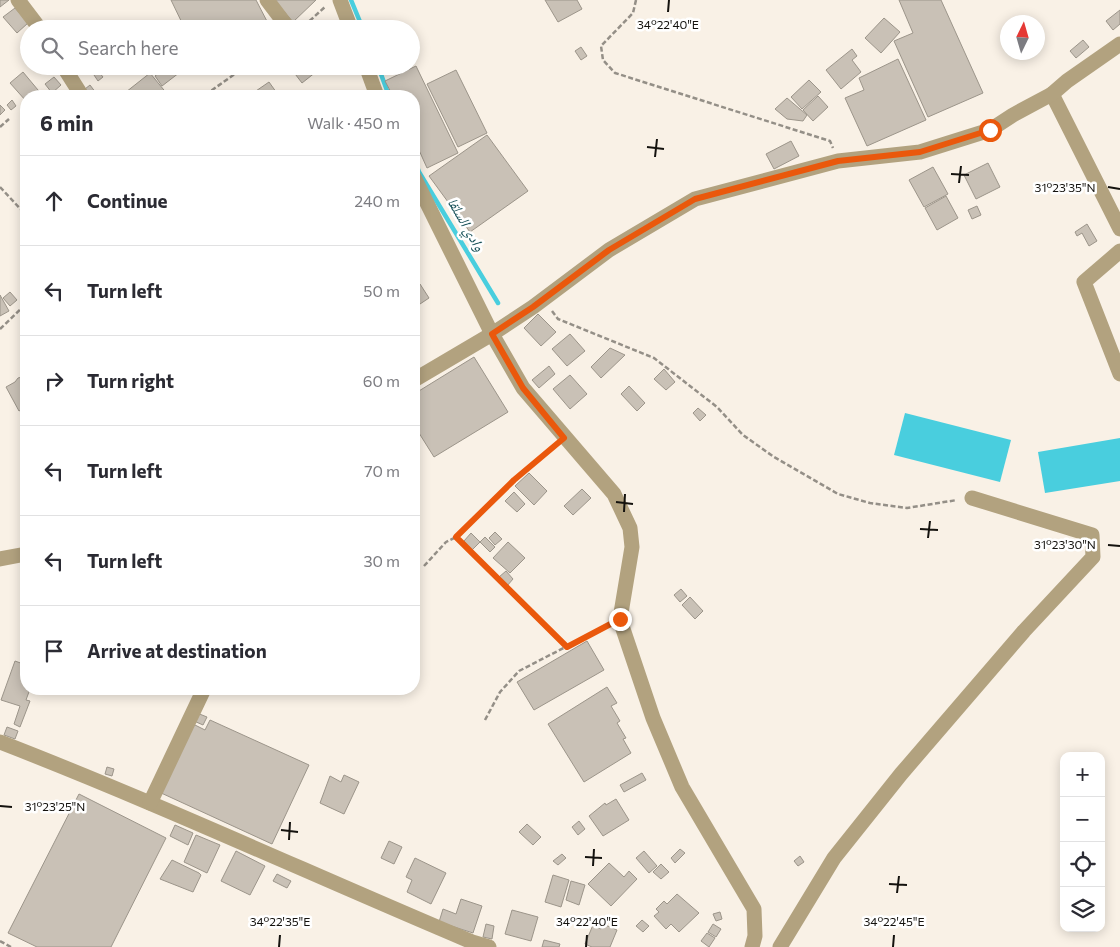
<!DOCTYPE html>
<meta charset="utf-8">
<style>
:root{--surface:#fff;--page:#f2f2f3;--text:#2b2b33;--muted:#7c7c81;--line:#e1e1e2}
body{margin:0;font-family:Commissioner,"Noto Naskh Arabic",sans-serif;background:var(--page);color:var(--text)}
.controls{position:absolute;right:15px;bottom:15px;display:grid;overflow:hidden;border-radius:10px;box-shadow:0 2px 12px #0003}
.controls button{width:45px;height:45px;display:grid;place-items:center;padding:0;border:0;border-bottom:1px solid var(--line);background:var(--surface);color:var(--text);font:25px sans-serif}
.compass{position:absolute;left:1000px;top:15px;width:45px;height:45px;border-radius:50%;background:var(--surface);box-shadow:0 2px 12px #0003;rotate:5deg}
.stop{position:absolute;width:15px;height:15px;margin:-11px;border:4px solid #ea580c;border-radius:50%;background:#fff}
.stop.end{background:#ea580c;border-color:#fff;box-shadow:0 1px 5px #0008}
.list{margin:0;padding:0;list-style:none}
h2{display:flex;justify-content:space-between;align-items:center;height:65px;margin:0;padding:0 20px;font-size:21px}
h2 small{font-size:16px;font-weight:400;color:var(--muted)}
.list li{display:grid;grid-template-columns:32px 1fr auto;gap:15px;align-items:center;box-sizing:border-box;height:90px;padding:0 20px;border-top:1px solid var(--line)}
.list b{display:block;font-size:19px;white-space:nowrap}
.list em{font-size:16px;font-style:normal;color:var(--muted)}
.icon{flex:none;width:28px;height:28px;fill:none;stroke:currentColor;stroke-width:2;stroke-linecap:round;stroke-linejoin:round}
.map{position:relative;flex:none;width:1120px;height:947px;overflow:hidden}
.search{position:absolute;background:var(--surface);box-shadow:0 2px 12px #0003;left:20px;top:20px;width:400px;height:55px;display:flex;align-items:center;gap:12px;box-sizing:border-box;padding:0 18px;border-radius:28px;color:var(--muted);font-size:19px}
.panel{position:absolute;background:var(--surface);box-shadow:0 2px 12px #0003;left:20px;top:90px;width:400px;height:605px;border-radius:20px}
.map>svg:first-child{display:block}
</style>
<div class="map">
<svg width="1120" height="947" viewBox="0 0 1120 947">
<rect width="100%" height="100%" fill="#f9f1e6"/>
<g fill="#49cede">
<path d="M905,413l106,27 -11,42 -106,-27z"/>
<path d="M1120,438v43l-75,12 -7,-41z"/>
</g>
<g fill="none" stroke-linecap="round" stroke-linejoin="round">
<g stroke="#49cede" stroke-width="4.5">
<path d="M351,0l12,29"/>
<path d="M378,66l11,30"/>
<path d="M414,158l5,14 79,131"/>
</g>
</g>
<g fill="#c9c1b6" stroke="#9c958a">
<path d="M0,0h9l-9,7z"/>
<path d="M171,0h85l15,29h-86z"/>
<path d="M274,0h42l-23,22z"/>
<path d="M545,0h32l5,9 -24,13z"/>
<path d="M899,0h42l42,93 -55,24 -34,-76 19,-8z"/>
<path d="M15,8l13,15 -11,10 -14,-16z"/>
<path d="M1120,10v14l-7,6 -7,-9z"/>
<path d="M884,18l16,14 -19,21 -16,-15z"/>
<path d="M1083,40l6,7 -13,11 -6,-7z"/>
<path d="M581,47l6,9 -6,4 -6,-9z"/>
<path d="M852,49l5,7 -5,4 9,12 -20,17 -15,-19z"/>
<path d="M898,59l28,61 -59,26 -22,-48 19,-8 -5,-12z"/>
<path d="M167,66h21l-26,20 -7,-10z"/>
<path d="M204,66h19l-15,8z"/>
<path d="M289,66h31l1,2 -19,15z"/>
<path d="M416,66l42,87 -31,15 -13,-29v-43h-21l-8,-15z"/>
<path d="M456,70l31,63 -29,14 -31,-63z"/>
<path d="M98,71l5,6 -5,4 -4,-6z"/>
<path d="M23,72l20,24h-17v5l-16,-18z"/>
<path d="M150,73l18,22 -39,1 -3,-4z"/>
<path d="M54,77l7,8 -9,8 -7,-9z"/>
<path d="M809,80l12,12 -19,17 -11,-12z"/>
<path d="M269,82l10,14h-24l-2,-3z"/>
<path d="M90,85l6,8 -4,3 -7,-7z"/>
<path d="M246,91l4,5h-11z"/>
<path d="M818,96l10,11 -15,14 -10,-11z"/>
<path d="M787,98l20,17 -4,6 -16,-2 -12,-10z"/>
<path d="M12,100l4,6 -5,4 -4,-5z"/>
<path d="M0,105l5,5 -5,5z"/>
<path d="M487,135l41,56 -58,41 -41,-56z"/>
<path d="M791,141l8,15 -25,13 -8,-15z"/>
<path d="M988,163l12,24 -24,12 -12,-24z"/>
<path d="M933,167l15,27 -24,13 -15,-27z"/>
<path d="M946,196l12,22 -21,12 -12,-22z"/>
<path d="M977,206l4,9 -9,4 -4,-9z"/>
<path d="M1087,224l10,17 -8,5 -7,-13 -5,3 -2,-4z"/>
<path d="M420,284l9,14 -15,10v-19z"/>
<path d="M10,292l7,8 -7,6 -7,-8z"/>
<path d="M0,295l9,16 -9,5z"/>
<path d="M538,314l18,18 -15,14 -17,-18z"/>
<path d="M570,334l15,17 -18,15 -15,-17z"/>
<path d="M610,348l15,7 -24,23 -10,-11z"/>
<path d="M474,357l34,55 -74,45 -20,-32v-31z"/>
<path d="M549,366l6,8 -16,14 -7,-8z"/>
<path d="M664,369l11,13 -9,8 -12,-11z"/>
<path d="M570,375l17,19 -17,15 -17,-20z"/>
<path d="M26,376v31l-7,4 -13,-24 9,-5 3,-4z"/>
<path d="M629,386l16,17 -8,8 -16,-17z"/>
<path d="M698,408l8,7 -6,6 -7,-8z"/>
<path d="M529,473l18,18 -13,14 -19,-19z"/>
<path d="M582,489l9,9 -18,17 -9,-9z"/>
<path d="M514,492l11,12 -8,8 -12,-11z"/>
<path d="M495,532l7,7 -7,6 -6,-7z"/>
<path d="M471,533l9,9 -8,8 -8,-9z"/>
<path d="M485,537l10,10 -5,5 -10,-10z"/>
<path d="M508,542l17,16 -15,15 -17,-15z"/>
<path d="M506,571l7,8 -6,7 -8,-9z"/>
<path d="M681,589l6,7 -7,6 -6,-7z"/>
<path d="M690,597l13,14 -8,8 -13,-14z"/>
<path d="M587,641l17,29 -70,40 -17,-28z"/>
<path d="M15,661l11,4v24h4l-4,11 4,1 -10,26 -6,-3 6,-18 -19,-6z"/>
<path d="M607,687l10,16 -6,3 9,15 -3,2 9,15 -3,1 8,14 -47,29 -36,-58z"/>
<path d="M197,713l10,4 -4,8 -9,-4z"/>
<path d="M210,720l99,45 -37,79 -113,-52 32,-69 14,7z"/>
<path d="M7,727l11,4 -3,8 -11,-4z"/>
<path d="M107,767l7,2 -2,7 -7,-2z"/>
<path d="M642,773l4,7 -22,12 -4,-7z"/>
<path d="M344,775l15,7 -15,32 -24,-11 10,-27 11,6z"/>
<path d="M79,794l87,44 -55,109h-74l-29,-14z"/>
<path d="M616,799l13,21 -26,16 -14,-20 16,-13 1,2z"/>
<path d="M579,821l6,8 -7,6 -6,-8z"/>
<path d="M527,824l14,13 -8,8 -14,-13z"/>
<path d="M175,825l18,8 -5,12 -18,-9z"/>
<path d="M196,835l24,10 -13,28 -23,-11z"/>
<path d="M389,841l13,6 -8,17 -13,-6z"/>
<path d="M680,849l5,4 -10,10 -4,-5z"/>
<path d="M236,851l29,15 -15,29 -29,-14z"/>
<path d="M644,851l13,15 -8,7 -13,-15z"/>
<path d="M562,854l4,4 -8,7 -5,-4z"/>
<path d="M800,856l4,6 -6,4 -4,-5z"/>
<path d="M415,858l31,15 -15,31 -24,-12 5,-12 -6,-3z"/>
<path d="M172,860l27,13 2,2 -8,17 -33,-13z"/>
<path d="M609,863l15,14 5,-6 8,8 -26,27 -23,-22z"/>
<path d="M661,864l8,8 -8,7 -8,-7z"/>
<path d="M277,874l14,7 -4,7 -14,-7z"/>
<path d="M553,875l16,5 -8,27 -16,-5z"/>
<path d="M571,881l14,4 -6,20 -13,-5z"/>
<path d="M677,894l22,19 -20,19 -8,-8 -5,5 -12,-13 5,-4 -3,-3 8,-8 3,3z"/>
<path d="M461,899l21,7 -9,27 -34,-11 4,-13 13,5z"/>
<path d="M512,910l26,7 -7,24 -26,-7z"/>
<path d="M720,912l2,7 -6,2 -3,-7z"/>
<path d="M642,920l7,6 -6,6 -7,-6z"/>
<path d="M486,924l8,2 -2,13 -9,-2z"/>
<path d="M603,924l14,6 -7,17h-18l-7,-3 8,-19 8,4z"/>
<path d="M713,924l8,5 -5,8 -8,-5z"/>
<path d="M707,933l8,5 -6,9 -8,-6z"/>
<path d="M544,940l16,4 -1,3h-17z"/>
</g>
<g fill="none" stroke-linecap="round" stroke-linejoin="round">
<g stroke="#948f87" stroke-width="2.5" stroke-dasharray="5 2.5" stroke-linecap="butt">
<path d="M636,0l-3,13 -32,33 2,14 12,13 215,68 3,7"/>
<path d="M304,26l22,-20"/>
<path d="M207,96l1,-3 38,-27"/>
<path d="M0,127l9,-8"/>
<path d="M0,187l26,28"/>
<path d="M552,311l6,8 96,39 63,49 26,28 31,22 64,37 32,9 37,5 50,-8"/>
<path d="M0,329l26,-25"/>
<path d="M456,537l110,110"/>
<path d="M424,566l22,-24 10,-5 58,-57 40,-33"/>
<path d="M485,720l15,-28 19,-21 89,-46"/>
<path d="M0,941l11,6"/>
</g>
<g stroke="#b2a27f" stroke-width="15">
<path d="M18,0l22,29"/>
<path d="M267,0l22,29"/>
<path d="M340,0l11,29"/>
<path d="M63,66l19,30"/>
<path d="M366,66l11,30"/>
<path d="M1052,94l68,135"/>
<path d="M414,177l78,157 31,54 91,106 16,34 2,19 -12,72 3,10 30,89 29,69 72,122 1,27 -3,11"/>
<path d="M1120,251l-36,31 36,92"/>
<path d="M414,380l78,-46 41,-27 76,-57 86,-51 143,-38 82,-9 70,-22 23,-15 39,-21 15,-13 53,-37"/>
<path d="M0,559l26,-5"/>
<path d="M0,742c160,62 315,134 472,200l17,5"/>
<path d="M150,803l54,-114"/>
<path d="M780,947l54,-89 67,-84 123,-143 69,-74 -1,-22 -120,-37"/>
</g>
</g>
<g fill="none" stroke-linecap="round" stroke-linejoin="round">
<path stroke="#ea580c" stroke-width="6" d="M620,619l-53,28 -111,-110 58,-57 50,-42 -41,-50 -31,-54 41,-27 76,-57 86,-51 143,-38 82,-9 70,-22"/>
</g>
<path fill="none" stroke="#14120e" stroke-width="2" d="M668,12l1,-12M647,147l17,2M655,157l2,-18M951,174l18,1M959,183l2,-17M1108,187l12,2M616,502l17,2M624,512l1,-18M920,529l18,1M928,538l2,-17M1108,545l12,1M0,806l12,1M281,830l17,2M289,840l1,-18M585,857l17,1M593,866l1,-17M889,884l18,1M897,893l2,-17M279,947l1,-12M586,947l1,-12M893,947l1,-12"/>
<g text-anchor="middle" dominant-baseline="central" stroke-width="5" stroke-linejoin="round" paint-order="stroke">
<g font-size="15" font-style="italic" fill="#1c545b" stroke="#fff">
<text transform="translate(467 224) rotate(60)">وادي السلقا</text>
</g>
</g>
<g font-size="12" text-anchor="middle" fill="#14120e" stroke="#fff" stroke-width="5" stroke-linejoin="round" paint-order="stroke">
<text x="668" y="29">34°22'40"E</text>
<text x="1065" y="192">31°23'35"N</text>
<text x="1065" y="549">31°23'30"N</text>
<text x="55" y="811">31°23'25"N</text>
<text x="280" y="926">34°22'35"E</text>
<text x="587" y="926">34°22'40"E</text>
<text x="894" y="926">34°22'45"E</text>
</g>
</svg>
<div class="controls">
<button>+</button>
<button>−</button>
<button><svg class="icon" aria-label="locate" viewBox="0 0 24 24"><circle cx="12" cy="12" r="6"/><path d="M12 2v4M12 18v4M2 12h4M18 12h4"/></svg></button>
<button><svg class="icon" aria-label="layers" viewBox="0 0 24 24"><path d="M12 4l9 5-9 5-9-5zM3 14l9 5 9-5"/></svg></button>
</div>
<svg class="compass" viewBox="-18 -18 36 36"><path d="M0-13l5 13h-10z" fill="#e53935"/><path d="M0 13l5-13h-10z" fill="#7c7c81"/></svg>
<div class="stop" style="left:990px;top:130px"></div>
<div class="stop end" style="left:620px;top:619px"></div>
<div class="search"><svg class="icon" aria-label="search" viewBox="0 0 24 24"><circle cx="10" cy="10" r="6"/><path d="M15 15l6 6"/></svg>Search here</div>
<section class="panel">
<h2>6 min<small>Walk · 450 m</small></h2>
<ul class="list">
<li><svg class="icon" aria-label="ahead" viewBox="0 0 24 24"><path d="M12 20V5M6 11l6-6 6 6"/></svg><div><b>Continue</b></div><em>240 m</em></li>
<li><svg class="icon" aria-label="left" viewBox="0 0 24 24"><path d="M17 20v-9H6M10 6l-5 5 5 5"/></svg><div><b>Turn left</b></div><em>50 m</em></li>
<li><svg class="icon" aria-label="right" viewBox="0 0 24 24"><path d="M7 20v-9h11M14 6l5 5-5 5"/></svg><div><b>Turn right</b></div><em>60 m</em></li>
<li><svg class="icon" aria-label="left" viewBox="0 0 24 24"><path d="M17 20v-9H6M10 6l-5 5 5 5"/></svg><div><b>Turn left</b></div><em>70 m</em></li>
<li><svg class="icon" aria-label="left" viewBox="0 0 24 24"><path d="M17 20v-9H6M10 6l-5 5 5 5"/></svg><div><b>Turn left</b></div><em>30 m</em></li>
<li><svg class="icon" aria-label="arrive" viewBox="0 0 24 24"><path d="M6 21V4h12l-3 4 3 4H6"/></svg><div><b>Arrive at destination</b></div></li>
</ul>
</section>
</div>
